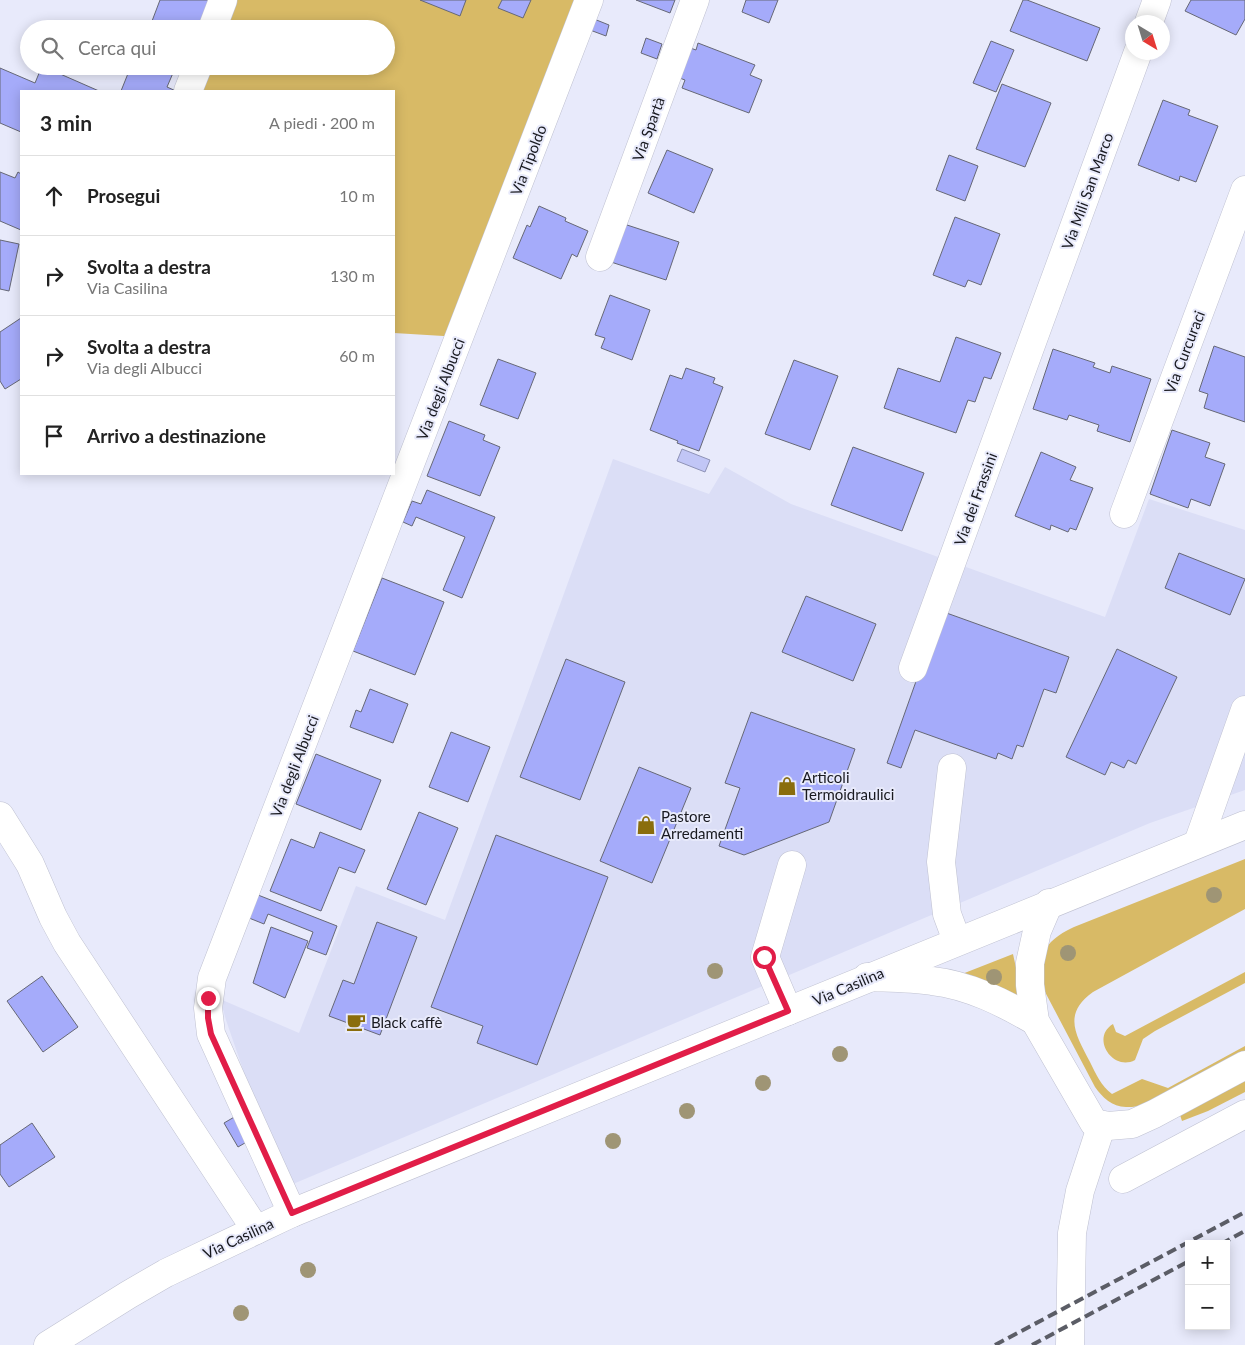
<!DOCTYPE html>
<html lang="it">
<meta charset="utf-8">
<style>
:root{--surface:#fff;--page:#f6f6f6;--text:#222;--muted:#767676;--line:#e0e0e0}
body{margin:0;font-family:Lato,sans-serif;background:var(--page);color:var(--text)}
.controls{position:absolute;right:15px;bottom:15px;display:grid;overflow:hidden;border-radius:0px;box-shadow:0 2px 12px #0003}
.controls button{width:45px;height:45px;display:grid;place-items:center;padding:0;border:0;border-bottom:1px solid var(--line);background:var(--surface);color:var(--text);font:25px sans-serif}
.compass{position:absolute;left:1125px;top:15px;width:45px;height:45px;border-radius:50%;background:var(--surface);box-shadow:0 2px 12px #0003;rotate:142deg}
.stop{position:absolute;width:15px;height:15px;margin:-11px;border:4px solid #e11d48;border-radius:50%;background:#fff}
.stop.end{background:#e11d48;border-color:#fff;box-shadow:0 1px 5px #0008}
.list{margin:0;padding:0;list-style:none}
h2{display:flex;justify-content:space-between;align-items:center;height:65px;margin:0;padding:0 20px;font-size:21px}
h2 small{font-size:16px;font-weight:400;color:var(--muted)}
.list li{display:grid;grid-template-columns:32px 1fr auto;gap:15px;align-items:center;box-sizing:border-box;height:80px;padding:0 20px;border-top:1px solid var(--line)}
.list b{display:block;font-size:19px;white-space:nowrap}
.list p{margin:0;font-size:16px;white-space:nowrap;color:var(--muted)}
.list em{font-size:16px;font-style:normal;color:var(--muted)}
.icon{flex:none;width:28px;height:28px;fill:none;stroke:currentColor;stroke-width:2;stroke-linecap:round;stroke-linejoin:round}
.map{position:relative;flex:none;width:1245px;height:1345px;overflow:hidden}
.search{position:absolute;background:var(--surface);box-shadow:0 2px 12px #0003;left:20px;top:20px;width:375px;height:55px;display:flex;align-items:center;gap:12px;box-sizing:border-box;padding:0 18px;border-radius:28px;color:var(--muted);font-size:19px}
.panel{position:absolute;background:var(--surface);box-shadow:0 2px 12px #0003;left:20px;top:90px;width:375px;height:385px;border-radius:0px}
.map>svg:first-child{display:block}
</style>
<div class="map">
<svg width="1245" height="1345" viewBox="0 0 1245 1345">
<rect width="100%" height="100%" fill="#e8eafb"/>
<path fill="#dbdef6" d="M613,459l96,35 16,-27 66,37 314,113 44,-118 96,31v260l-95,33 -857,361 -39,-82 -28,-82 -6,-21 79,34 57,-147 89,34z"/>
<g fill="#d8ba66">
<path d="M222,0h367l-129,337 -66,-4v-242h-207l9,-25h190v-37h-175z"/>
<path d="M1245,859v50l-152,83c-31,22 -17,43 -3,70 6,12 11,24 22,32l30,-15 26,9 77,-42v8c-20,10 -39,20 -59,30 -18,10 -39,24 -60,23 -14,0 -24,-10 -31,-20l-51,-97c-9,-33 0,-49 30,-63z"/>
<path d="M1013,954l12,56 -63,-36z"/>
<path d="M1245,972v11l-90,48 -12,8 -8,21c-22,12 -45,-22 -22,-36l3,8 9,4z"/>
<path d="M1245,1081v11l-37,19 -26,10 -2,-6z"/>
</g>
<path fill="#c1c6f6" stroke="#8e92b6" d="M682,449l28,11 -5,12 -28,-11z"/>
<g fill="#a5abfa" stroke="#666876">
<path d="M160,0h56l-11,29h-56z"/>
<path d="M420,0h46l-6,16z"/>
<path d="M502,0h29l-8,18 -25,-10z"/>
<path d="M636,0h39l-5,13z"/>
<path d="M746,0h32l-9,23 -27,-11z"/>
<path d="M1023,0h4l73,28 -13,33 -77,-30z"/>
<path d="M1191,0h54v19l-9,16 -51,-24z"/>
<path d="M594,19l15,6 -3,11 -16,-6z"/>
<path d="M646,38l16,6 -5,15 -16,-6z"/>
<path d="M991,41l23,9 -18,42 -23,-9z"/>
<path d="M698,43l57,22 -5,10 12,5 -13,33 -67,-25 3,-8 -11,-4 11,-30 11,4z"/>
<path d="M42,66l57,25h-78v41l-21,-9v-55l35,15z"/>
<path d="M131,66h45l-9,21 9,4h-55z"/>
<path d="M1002,84l49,19 -26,64 -49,-18z"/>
<path d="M1163,100l27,10 -2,5 30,11 -22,56 -16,-6 -1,5 -41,-16z"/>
<path d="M667,150l46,19 -19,44 -46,-20z"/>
<path d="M949,155l29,11 -13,35 -29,-11z"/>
<path d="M0,172l15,6 3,-6 3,2v56l-21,-9z"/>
<path d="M539,206l27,12 -1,3 23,10 -11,26 -5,-3 -11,25 -48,-21 14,-33 3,2z"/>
<path d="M955,217l45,17 -19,51 -13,-5 -3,7 -32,-12z"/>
<path d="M624,224l55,18 -13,38 -55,-18z"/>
<path d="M0,240l19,4 -10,47 -9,-2z"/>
<path d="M610,295l40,15 -18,50 -31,-12 4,-10 -10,-3z"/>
<path d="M21,318v61l-16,10 -5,-8v-49z"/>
<path d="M956,337l45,16 -10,26 -7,-2 -9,25 -7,-2 -12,33 -72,-25 14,-40 42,14z"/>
<path d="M1214,346l31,11v65l-41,-14 4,-14 -9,-3z"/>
<path d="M1053,349l42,14 -2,4 17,6 2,-7 39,13 -21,63 -33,-11 2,-6 -30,-10 -2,5 -34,-11z"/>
<path d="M498,359l38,14 -18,46 -38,-14z"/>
<path d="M794,360l44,16 -28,74 -45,-16z"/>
<path d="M686,368l29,10 -2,5 10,4 -24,64 -22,-8 1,-2 -28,-11 20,-55 12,4z"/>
<path d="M449,421l36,14 -2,5 17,7 -20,49 -53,-20z"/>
<path d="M1172,430l38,13 -5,14 20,7 -15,42 -19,-7 -3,9 -38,-14z"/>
<path d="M853,447l71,26 -22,58 -71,-26z"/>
<path d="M1041,452l35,15 -6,13 23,8 -17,42 -6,-2 -2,4 -17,-7 -1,5 -35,-14z"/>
<path d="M427,490l68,27 -33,81 -19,-8 22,-53 -49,-20 -4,9 -9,-4 9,-21 9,3z"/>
<path d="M1179,553l66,26 -15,36 -65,-27z"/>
<path d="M382,578l62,24 -29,73 -62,-24z"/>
<path d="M806,596l70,28 -23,57 -71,-29z"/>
<path d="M941,611l128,46 -13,36 -12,-4 -21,58 -6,-2 -5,14 -14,-6 -2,6 -81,-29 -14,38 -14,-5z"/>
<path d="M1117,649l60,28 -41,87 -8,-4 -4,8 -13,-6 -6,13 -39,-18z"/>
<path d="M566,659l59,23 -45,118 -60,-23z"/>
<path d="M370,689l38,15 -15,39 -43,-16 6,-17 5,2z"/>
<path d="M751,712l104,37 -26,73 -85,33 -25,-9 21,-58 -15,-5z"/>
<path d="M451,732l39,15 -22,55 -39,-15z"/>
<path d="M316,754l65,26 -20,50 -65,-26z"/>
<path d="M639,767l52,21 -39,95 -52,-22z"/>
<path d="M419,812l39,16 -32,77 -39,-16z"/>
<path d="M320,832l45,18 -10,23 -16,-6 -18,44 -51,-20 21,-52 23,9z"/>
<path d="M496,835l112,42 -71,188 -60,-22 6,-17 -52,-19z"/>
<path d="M258,895l79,31 -11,29 -19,-7 6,-16 -45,-18 -4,10 -15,-6z"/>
<path d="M377,922l40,15 -37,98 -51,-19 14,-36 11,4z"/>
<path d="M271,927l37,14 -23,57 -32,-15z"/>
<path d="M42,976l36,51 -35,25 -36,-51z"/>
<path d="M236,1116l14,24 -12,7 -14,-24z"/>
<path d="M32,1123l23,34 -46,30 -9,-13v-29z"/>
</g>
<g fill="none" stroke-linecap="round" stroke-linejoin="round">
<g stroke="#bfc1d1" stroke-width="29">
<g id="minor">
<path d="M1149,22l8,-22"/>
<path d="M212,29l11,-29"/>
<path d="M188,91l10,-25"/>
<path d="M600,257l95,-257"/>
<path d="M1124,514l121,-324"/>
<path d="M913,668l225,-616"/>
<path d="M952,768l-11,94 6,52 10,27"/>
<path d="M0,816l30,48 23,53 14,26 189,287"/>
<path d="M1198,843l47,-133"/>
<path d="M1049,903l-12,28 -7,32v22l5,36 59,102 14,3 24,-2 22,-10 91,-49"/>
<path d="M867,977c22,1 44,1 65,4 37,4 72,22 103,40"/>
<path d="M788,1011l-23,-54 27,-92"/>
<path d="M1123,1179l122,-65"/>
<path d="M292,1213l-81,-179 -3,-26 4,-30 377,-978"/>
<path d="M1070,1345l2,-112 8,-42 19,-58"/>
</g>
</g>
<g stroke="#bfc1d1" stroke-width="29">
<path id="major" d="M48,1345l80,-50 38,-22 126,-60 953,-388"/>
</g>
<use href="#minor" stroke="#fff" stroke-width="28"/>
<use href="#major" stroke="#fff" stroke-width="28"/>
<g stroke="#5b5d66" stroke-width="4" stroke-dasharray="10 5" stroke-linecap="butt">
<path d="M1221,1244l24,-13"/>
<path d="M995,1345l250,-133"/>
<path d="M1032,1345l157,-84"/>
</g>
</g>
<g fill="#9f9575">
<circle cx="1214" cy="895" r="8"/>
<circle cx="1068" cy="953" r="8"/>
<circle cx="715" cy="971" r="8"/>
<circle cx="994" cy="977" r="8"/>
<circle cx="840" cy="1054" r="8"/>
<circle cx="763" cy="1083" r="8"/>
<circle cx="687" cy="1111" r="8"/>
<circle cx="613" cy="1141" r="8"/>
<circle cx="308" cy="1270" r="8"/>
<circle cx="241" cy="1313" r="8"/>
</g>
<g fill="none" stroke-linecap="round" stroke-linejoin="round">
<path stroke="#e11d48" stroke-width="6" d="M208,998v20l3,16 81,179 496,-202 -24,-54"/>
</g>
<defs>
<g id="shop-bare" transform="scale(1.5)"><path d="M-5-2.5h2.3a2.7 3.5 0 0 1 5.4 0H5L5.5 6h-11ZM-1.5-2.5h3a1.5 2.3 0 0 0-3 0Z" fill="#8a6d0d" stroke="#e8eafb" stroke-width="2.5" paint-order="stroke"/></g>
<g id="cafe-bare" transform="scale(1.5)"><path d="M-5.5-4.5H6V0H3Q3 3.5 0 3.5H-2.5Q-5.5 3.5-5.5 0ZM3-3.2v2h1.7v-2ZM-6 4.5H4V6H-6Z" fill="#8a6d0d" stroke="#e8eafb" stroke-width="2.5" paint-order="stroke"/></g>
</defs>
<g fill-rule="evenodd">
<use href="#shop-bare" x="787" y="786"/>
<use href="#shop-bare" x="646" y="825"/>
<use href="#cafe-bare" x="356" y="1022"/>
</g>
<g text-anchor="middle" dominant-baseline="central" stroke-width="4" stroke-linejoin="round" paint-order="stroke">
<g font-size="15" fill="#18191f" stroke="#e8eafb">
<text transform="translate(648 129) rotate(-70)">Via Spartà</text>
<text transform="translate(528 160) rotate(-69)">Via Tipoldo</text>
<text transform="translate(1087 191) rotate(-70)">Via Mili San Marco</text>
<text transform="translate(1184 352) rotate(-69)">Via Curcuraci</text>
<text transform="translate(440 389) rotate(-69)">Via degli Albucci</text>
<text transform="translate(975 499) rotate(-70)">Via dei Frassini</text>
<text transform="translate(294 766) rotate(-69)">Via degli Albucci</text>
<text transform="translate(848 986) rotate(-23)">Via Casilina</text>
<text transform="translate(238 1238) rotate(-25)">Via Casilina</text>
</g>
<g font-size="15" fill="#18191f" stroke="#e8eafb" text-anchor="start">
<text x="802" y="777">Articoli<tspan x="802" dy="17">Termoidraulici</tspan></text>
<text x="661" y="816">Pastore<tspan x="661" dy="17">Arredamenti</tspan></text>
<text x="371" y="1022">Black caffè</text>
</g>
</g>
</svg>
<div class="controls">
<button>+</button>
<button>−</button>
</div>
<svg class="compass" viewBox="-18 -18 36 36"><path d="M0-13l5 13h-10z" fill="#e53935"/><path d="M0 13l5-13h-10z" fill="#767676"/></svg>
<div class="stop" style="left:764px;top:957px"></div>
<div class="stop end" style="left:208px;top:998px"></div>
<div class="search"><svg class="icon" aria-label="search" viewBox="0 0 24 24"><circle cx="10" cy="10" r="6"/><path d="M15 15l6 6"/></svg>Cerca qui</div>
<section class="panel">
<h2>3 min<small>A piedi · 200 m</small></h2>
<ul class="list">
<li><svg class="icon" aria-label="ahead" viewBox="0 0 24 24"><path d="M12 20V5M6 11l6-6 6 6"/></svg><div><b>Prosegui</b></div><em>10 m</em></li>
<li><svg class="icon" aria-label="right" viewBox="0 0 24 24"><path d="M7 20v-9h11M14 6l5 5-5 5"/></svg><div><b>Svolta a destra</b><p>Via Casilina</p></div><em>130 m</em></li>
<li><svg class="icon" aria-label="right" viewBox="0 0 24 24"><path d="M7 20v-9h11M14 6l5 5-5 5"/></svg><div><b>Svolta a destra</b><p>Via degli Albucci</p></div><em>60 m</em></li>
<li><svg class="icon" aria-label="arrive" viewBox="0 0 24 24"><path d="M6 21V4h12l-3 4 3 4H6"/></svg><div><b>Arrivo a destinazione</b></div></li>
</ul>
</section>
</div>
